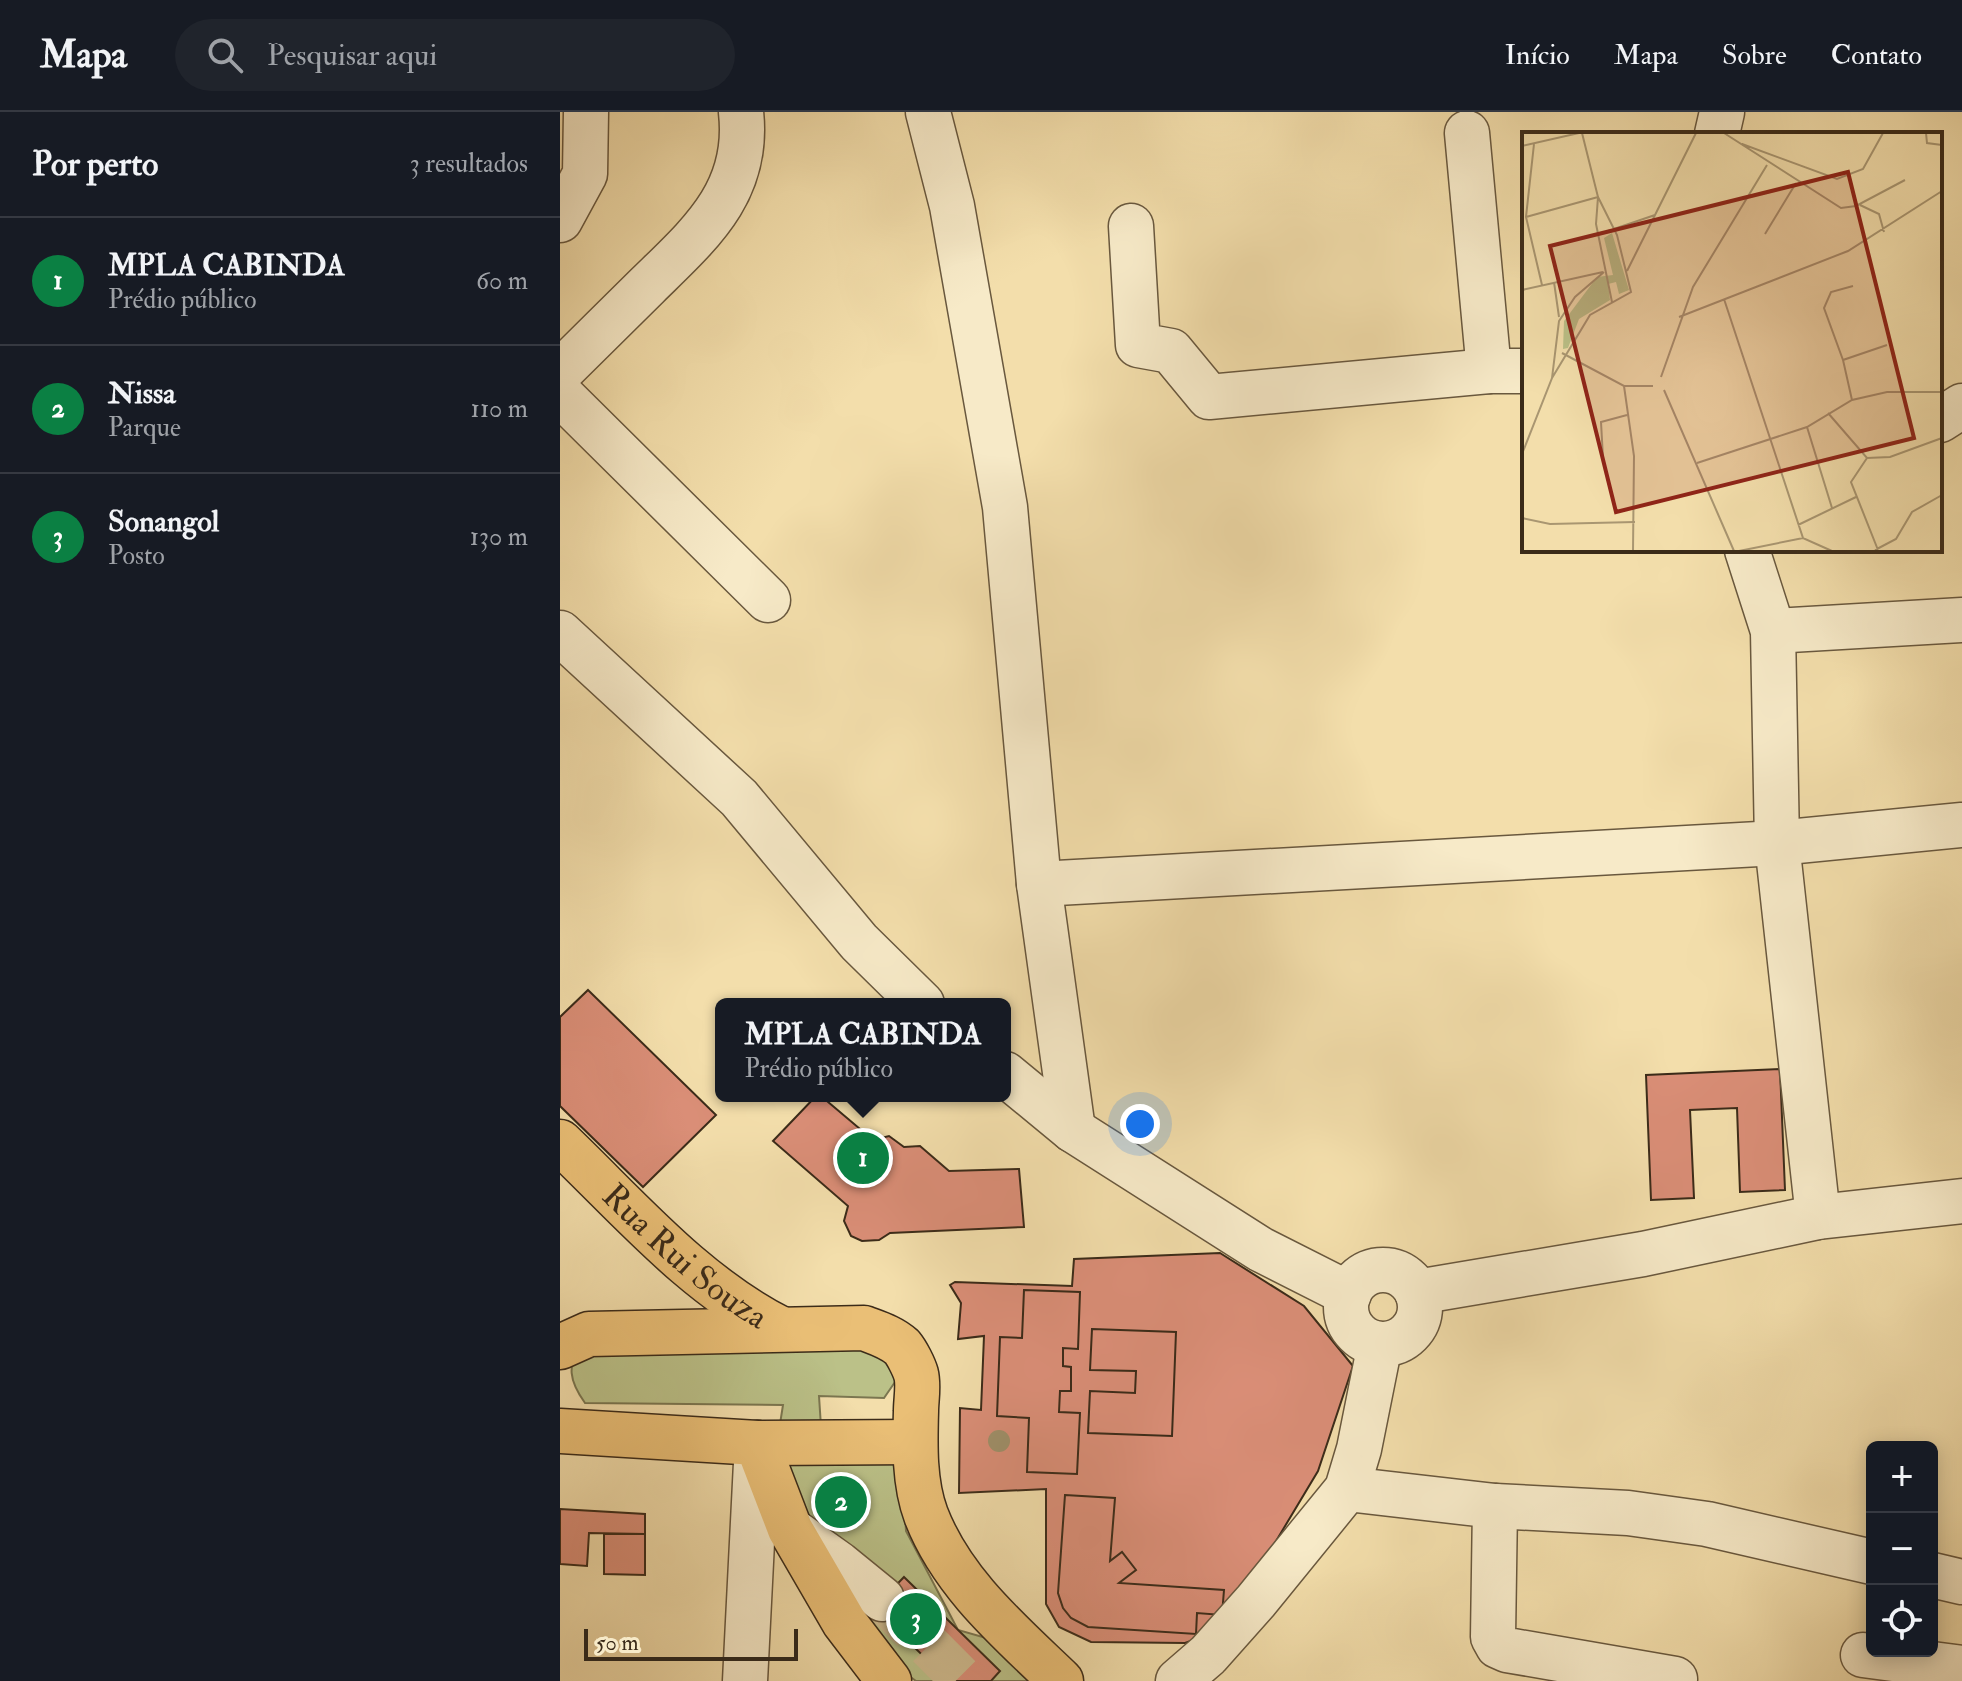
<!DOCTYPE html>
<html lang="pt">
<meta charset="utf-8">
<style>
:root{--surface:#171b24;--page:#20242c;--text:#f1f3f6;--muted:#9ea1a6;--line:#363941;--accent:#0b8043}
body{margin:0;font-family:"IM FELL Double Pica",serif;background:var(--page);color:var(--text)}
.controls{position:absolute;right:24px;bottom:24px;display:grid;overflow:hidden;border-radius:12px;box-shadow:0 4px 20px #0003}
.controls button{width:72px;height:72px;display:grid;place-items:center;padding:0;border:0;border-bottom:2px solid var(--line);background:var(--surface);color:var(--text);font:40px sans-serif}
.scale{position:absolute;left:24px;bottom:20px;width:214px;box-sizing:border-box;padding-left:8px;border:4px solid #3b2b19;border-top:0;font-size:22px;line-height:28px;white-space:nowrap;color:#3b2b19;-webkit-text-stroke:6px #f7eac8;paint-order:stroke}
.you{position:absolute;left:580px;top:1012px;width:28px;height:28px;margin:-20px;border:6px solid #fff;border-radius:50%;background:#1a73e8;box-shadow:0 0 0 12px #1a73e833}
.badge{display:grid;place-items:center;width:52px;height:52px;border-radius:50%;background:var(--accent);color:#fff;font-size:26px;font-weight:700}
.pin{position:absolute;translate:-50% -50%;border:4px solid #fff;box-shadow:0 2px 8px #0006}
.popup{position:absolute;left:155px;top:886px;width:296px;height:104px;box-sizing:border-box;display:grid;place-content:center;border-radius:12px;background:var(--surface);filter:drop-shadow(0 2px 6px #0005);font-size:26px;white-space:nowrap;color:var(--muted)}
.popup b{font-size:30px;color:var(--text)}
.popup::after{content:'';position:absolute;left:50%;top:100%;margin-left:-16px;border:16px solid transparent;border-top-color:var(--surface)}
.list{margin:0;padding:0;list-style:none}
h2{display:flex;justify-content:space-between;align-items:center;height:104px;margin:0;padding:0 32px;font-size:34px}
h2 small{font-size:26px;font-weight:400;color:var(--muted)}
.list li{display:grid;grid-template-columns:52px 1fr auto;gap:24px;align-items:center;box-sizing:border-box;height:128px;padding:0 32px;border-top:2px solid var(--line)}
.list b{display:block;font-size:30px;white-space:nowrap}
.list p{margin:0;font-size:26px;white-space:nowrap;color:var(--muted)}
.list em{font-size:26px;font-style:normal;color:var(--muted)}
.icon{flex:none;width:44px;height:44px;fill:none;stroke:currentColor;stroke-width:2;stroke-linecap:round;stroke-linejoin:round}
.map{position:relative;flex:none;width:1402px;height:1569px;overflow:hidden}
header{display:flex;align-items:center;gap:48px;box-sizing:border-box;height:112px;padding:0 40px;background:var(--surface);border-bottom:2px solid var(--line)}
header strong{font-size:38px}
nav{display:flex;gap:44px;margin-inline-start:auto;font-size:28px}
.search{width:560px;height:72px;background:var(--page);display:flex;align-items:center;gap:20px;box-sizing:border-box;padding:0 28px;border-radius:44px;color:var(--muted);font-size:30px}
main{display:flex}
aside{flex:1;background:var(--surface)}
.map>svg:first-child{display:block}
</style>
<header>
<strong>Mapa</strong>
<div class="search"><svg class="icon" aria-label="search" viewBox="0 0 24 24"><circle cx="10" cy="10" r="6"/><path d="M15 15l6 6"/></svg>Pesquisar aqui</div>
<nav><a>Início</a><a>Mapa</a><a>Sobre</a><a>Contato</a></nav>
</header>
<main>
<aside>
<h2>Por perto<small>3 resultados</small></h2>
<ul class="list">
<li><span class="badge">1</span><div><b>MPLA CABINDA</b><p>Prédio público</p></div><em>60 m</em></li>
<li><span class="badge">2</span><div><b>Nissa</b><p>Parque</p></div><em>110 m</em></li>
<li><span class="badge">3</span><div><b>Sonangol</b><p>Posto</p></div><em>130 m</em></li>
</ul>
</aside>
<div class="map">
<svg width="1402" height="1569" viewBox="0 0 1402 1569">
<rect width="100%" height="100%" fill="#f3deab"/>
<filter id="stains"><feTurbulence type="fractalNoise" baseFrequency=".0025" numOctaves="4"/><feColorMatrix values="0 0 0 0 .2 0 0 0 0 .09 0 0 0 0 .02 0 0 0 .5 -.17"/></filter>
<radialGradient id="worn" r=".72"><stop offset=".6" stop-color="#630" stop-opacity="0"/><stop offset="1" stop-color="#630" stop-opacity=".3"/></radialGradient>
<path fill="#bbc188" stroke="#7b7650" stroke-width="2" d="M17,1227l265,2 55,18 -2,23 -11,16 -65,-2 3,46 79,9 5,80 52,99 42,12 61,39h-145l-15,-11 -67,-92 -57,-135 6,-38 -198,-2c-18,-25 -15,-35 -8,-64z"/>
<g fill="#da8e77" stroke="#3b2b19" stroke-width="2">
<path d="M28,878l128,125 -73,72 -83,-81v-89z"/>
<path d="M1220,957l5,121 -45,2 -3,-84 -47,2 4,88 -43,2 -5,-125z"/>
<path d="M256,984h5l52,44 16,-4 15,11 16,-1 29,25 70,-2 5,58 -134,6 -11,7 -17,1 -11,-5 -7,-15 4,-15 -75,-65z"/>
<path d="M660,1141l84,53 49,60 -35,105 -79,132 -37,34 -17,6 -94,-1 -32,-15 -13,-23v-115l-87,4 1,-85 21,2 3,-74 -26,3 3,-36 -11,-18 5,-3 117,4 2,-27z"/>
<path d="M464,1178l56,2 -2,57 -15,-1v18l8,1v24h-11l-1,21 21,1 -3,61 -50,-2 2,-54 -32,-2 3,-79 22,1z"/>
<path d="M532,1217l84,3 -4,104 -84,-3 2,-42 45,2 1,-22 -46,-1z"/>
<path d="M505,1383l50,3 -5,63 12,-9 14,18 -17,13 105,7 -2,25 -25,-2 -1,21 -108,-7 -17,-9 -8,-10 -5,-15z"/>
<path d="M0,1397l85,5v20l-56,-1 -2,33 -27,-2z"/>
<path d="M44,1422h41v41l-41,-1z"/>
<path d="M344,1465l96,94 -9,10h-42l-75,-73z"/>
</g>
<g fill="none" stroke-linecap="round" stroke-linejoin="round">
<path stroke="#ceba8e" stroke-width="44" stroke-dasharray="44 22" stroke-linecap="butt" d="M322,1487l82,82"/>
<g stroke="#69583e" stroke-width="47">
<g id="minor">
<path d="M368,0l24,94 53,301 34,377 34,246"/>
<path d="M907,21l22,238h35"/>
<path d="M1157,22l5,-22"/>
<path d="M0,108l25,-46 1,-62"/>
<path d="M571,114l7,119 33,6 38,46 280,-26"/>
<path d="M0,260c29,-29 59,-58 88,-87 52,-51 102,-93 93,-173"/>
<path d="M0,282l208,206"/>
<path d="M1380,308l22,-14"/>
<path d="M1187,438l26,81 4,212 41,374"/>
<path d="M1213,519l189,-11"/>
<path d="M0,521l179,165 120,144 63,62"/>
<path d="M479,772l738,-41 185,-18"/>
<path d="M445,962l68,56 187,119 89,45"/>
<circle cx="823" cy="1195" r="37"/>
<path d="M857,1180l226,-38 175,-37 144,-16"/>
<path d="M787,1377l148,17 133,7 79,11 165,38"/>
<path d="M935,1394l-2,131 5,9 9,4 168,29"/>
<path d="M230,1417l49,35 43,35"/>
<path d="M1372,1463l30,7"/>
<path d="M1303,1543l99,13"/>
<path d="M185,1569l12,-238"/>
<path d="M618,1569l30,-26 48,-54 91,-112 12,-40 21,-105"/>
</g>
</g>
<g stroke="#3b2b19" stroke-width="47">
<g id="major">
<path id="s1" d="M0,1030c69,66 134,143 221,187"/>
<path d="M0,1235l29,-13 275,-6c13,5 27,9 38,19 5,6 12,20 14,27 3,11 0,26 0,37 -1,34 -2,72 10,104 26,68 84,117 135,166"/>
<path d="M0,1319l197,12 158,-1"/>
<path d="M197,1331l33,86 54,93 45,59"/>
</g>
</g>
<use href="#minor" stroke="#f7eac8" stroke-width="44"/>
<use href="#major" stroke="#eabf76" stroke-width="44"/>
</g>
<circle fill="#9f906a" cx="439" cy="1329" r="11"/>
<g text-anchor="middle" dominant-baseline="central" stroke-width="6" stroke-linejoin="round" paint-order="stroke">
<g font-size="34" fill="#3b2b19" stroke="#f7eac8">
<text stroke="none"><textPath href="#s1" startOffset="170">Rua Rui Souza</textPath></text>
</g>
</g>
<g transform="translate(962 20)">
<rect width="420" height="420" fill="#f3deab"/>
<path d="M90,101l17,57 -10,4 -3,-12 -8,2 2,16 -31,19 -11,29 -5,1 1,-28 33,-44 16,-2 -9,-37z" fill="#bbc188"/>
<path fill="none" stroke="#a99671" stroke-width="2" d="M60,1l16,64 -2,27 16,78M202,1l117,75 15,-2 49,-26M404,1l1,10 15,2M12,12l-8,73 16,68M220,12l95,35 26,-10 20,-36M0,14l57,-13M338,73l19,9 5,18M4,85l72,-20M86,99l47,-16M243,102l31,-51M105,139l69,-138M32,150l5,35M0,158l81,-18M202,167l79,239M157,185l169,-66 94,-60M40,221l62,33h29M321,228l-19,-52 7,-16 22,-6M139,245l32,-90 74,-122M30,246l38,-63 41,-23 -14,-57 -19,-38M102,254l10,70 -1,95M142,258l70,161M330,268l-9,-40 44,-15M306,281l39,45 23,-1 52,-19M285,295l25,81M0,322l30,-76 7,-57 16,-24 29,-25M81,326l-2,-36 26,-7M345,326l-16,24 27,68M175,331l110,-36 45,-27 35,-8h55M0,386l28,6 85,-2M276,393l58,-28M353,418l21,-11 16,-27 30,-17M217,419l64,-13 29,13"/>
<path fill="#8f2418" fill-opacity="0.15" stroke="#8f2418" stroke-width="4" d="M326,40l66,266 -298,74 -66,-266z"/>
<rect width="420" height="420" fill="none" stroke="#3b2b19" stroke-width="4"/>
</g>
<rect width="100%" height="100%" filter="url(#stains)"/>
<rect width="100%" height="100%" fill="url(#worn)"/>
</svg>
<div class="controls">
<button>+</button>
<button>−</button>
<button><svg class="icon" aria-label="locate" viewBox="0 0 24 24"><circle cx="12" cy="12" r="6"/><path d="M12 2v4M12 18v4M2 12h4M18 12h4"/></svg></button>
</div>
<div class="scale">50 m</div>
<div class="you"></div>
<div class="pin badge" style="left:303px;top:1046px">1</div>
<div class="popup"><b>MPLA CABINDA</b>Prédio público</div>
<div class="pin badge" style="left:281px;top:1390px">2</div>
<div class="pin badge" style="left:356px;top:1507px">3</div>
</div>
</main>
